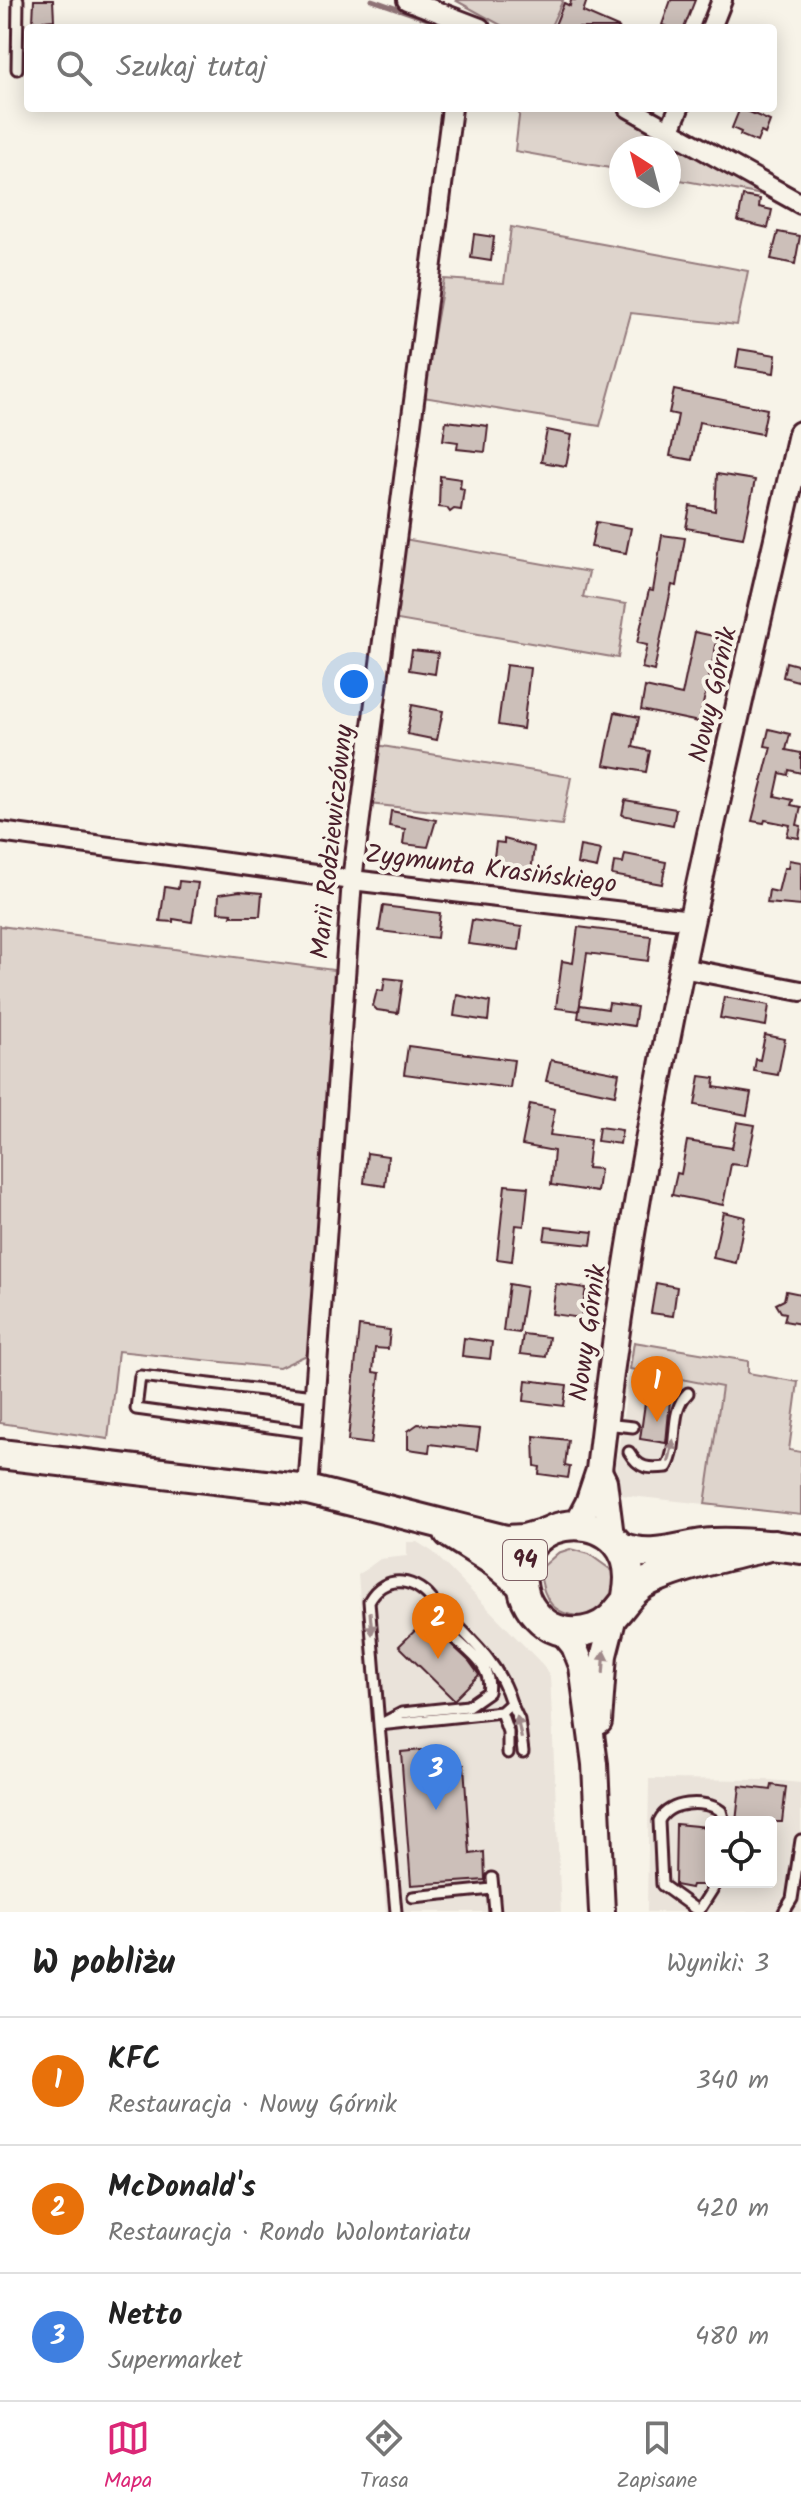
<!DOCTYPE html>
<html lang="pl">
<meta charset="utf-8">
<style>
:root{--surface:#fff;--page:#f2f2f2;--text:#222;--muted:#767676;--line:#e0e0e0;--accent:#db2777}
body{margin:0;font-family:Kalam,sans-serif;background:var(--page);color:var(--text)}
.controls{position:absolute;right:24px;bottom:24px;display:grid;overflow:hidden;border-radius:8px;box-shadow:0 4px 20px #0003}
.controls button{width:72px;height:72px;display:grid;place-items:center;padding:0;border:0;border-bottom:2px solid var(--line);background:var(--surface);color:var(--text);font:40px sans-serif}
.compass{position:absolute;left:609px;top:136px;width:72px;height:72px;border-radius:50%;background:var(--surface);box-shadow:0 4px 20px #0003;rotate:324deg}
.you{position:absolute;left:354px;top:684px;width:28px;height:28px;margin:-20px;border:6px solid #fff;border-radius:50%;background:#1a73e8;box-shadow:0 0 0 12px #1a73e833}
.badge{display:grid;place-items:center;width:52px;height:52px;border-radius:50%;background:var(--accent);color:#fff;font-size:26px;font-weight:700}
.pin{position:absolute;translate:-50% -66px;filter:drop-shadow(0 2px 4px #0008)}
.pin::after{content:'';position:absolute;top:42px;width:28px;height:24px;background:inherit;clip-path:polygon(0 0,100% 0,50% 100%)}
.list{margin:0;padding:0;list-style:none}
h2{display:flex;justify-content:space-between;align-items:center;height:104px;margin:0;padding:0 32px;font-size:34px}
h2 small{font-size:26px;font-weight:400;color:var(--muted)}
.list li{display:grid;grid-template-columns:52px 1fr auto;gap:24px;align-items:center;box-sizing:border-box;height:128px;padding:0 32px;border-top:2px solid var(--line)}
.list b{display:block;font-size:30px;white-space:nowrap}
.list p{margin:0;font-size:26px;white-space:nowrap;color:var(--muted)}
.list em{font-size:26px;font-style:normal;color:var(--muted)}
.icon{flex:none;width:44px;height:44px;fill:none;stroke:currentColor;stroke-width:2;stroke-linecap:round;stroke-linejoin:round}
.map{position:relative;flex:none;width:801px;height:1912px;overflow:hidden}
.search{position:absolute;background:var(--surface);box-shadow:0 4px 20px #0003;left:24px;right:24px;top:24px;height:88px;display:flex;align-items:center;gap:20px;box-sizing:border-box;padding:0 28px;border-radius:8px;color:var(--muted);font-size:30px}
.sheet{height:488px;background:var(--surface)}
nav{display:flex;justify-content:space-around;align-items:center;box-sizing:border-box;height:112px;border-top:2px solid var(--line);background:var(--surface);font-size:22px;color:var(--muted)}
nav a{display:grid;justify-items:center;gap:4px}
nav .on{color:var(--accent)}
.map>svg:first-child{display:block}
</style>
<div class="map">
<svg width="801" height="1912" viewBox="0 0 801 1912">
<rect width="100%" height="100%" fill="#f7f3e8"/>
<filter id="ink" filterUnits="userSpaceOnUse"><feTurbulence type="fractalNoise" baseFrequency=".0125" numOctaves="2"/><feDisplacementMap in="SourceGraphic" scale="16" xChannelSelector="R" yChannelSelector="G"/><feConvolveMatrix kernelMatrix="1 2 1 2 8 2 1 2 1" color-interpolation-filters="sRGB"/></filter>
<g filter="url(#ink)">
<g fill="#eae3da" fill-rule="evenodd">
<path d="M630,1369l92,17 -17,118 -93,-10z"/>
<path d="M407,1542h10l16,10 110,113 7,11 11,236h-175l-28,-337 22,-16 27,-3z"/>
<path d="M649,1779l120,1 32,3v129h-154zM711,1822h60v60h-60z"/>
</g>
<g fill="#ded4cc" stroke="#947a7c" stroke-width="2">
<path d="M455,0h108l-13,28h-44z"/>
<path d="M520,108h98l150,88 -99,-18v-30h-48v22l-106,-19z"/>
<path d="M511,227l237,44 -11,54 -106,-12 -31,113 -177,-29 21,-118 60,4z"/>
<path d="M404,539l185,33 -6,25 43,7 -8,54 -226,-39z"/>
<path d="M376,745l195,32 -9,48 -193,-21z"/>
<path d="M0,926l334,44 -23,383 -32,15 -161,-17 -10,88 -108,-16z"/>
<path d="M634,1342l114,19v12l50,9 -9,68 12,2v63l-96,-11 17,-117 -92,-18z"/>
<path d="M570,1549l19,5 25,18c0,6 2,13 0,19 -6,27 -44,32 -62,14 -9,-10 -10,-23 -13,-35l19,-17z"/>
</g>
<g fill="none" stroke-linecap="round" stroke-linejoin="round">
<path stroke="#8e7275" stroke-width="5" d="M372,0l55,19"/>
</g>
<g fill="#ccbfb9" stroke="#4a1f2b" stroke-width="2">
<path d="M34,0h19l1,20 -21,2z"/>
<path d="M571,0h16l-4,12 37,16h-58l-7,-3 9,-22 6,3z"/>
<path d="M671,0h24l-11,28h-14l-8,-3z"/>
<path d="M740,108l30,13 -5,13 -4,-2 -4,10 -17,-7 1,-3 -9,-4z"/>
<path d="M743,196l17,3 -1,8 13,3 -4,18 -30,-7z"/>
<path d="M778,232l22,4 -5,28 -24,-5z"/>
<path d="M474,234l20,3 -3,24 -20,-3z"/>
<path d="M739,349l37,6 -2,18 -38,-6z"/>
<path d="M674,390l93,19 -5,25 -63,-12 -7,38 -22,-4 8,-41 -9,-2z"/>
<path d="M446,421l42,5 -3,26 -28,-3 1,-7 -15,-2z"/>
<path d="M547,430l25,5 -6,31 -25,-4z"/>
<path d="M717,474l38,6 -12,58 -57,-10 4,-22 25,5z"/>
<path d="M440,476l21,3 -1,9 4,1 -3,21 -7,-1 -4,3 -3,-4 -8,-1z"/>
<path d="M596,522l35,6 -5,25 -35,-6z"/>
<path d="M662,535l23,3 -8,48 -5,-1 -18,86 -12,-3 5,-23 -10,-2 12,-53 4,1z"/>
<path d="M695,632l23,5 -19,85 -58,-12 4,-23 37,8z"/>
<path d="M412,650l26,3 -3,21 -26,-4z"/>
<path d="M786,662l15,4v16l-18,-5z"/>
<path d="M506,665l24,3 -7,61 -25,-4z"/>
<path d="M412,705l31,6 -6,29 -30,-6z"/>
<path d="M615,712l24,5 -6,30 17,4 -4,21 -42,-7z"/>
<path d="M769,729l21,5 -4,16 15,3v20l-12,-3 -1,5 -8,-2 -5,23 18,4 -2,5 10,2 -4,18 4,1 -2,12 -12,-2 3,-11 -25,-5 -1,3 -12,-2 19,-74 -6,-1z"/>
<path d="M625,800l51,9 -3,16 -51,-10z"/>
<path d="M391,811l45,9 -8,27 -25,-3 2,-15 -16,-3z"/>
<path d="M504,839l30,8 -3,26 -38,-9 3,-22 8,1z"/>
<path d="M580,846l21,4 -4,18 -20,-4z"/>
<path d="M625,854l41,8 -4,22 -50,-9 2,-13 9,1z"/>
<path d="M789,860l12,2v44l-34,-3 2,-13 9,2 6,-24h4z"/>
<path d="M179,881l19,2 -6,39 -19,-3v3l-13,-1 5,-34 13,2z"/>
<path d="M240,891l22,2 -2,23h-29l1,-3 -14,-1 1,-18z"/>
<path d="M383,906l57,7 -3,25 -58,-7z"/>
<path d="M472,920l50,7 -3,23 -51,-6z"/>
<path d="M578,927l73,9 -3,25 -61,-8 -8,58 -23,-3 6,-47 11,2z"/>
<path d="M385,978l18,2 -5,33 -21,-3 -4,-4 4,-16 6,1z"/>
<path d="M457,995l33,7 -2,19 -34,-5z"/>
<path d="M724,997l45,8 -3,21 -46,-8z"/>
<path d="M609,1003l28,4 -3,19 -56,-8 2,-13 28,4z"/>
<path d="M765,1035l20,4 -7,36 -24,-4 2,-12 4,1z"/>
<path d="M408,1046l106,14 -4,28 -106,-14z"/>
<path d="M551,1060l68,13 -4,22 -69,-14z"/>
<path d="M700,1076l15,2 -1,9 37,6 -4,22 -52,-10z"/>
<path d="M530,1104l25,5 -5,26 40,5 -3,28 13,1 -3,23 -46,-7 3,-34 -32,-6z"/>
<path d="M737,1122l18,3 -8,41 -16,-2 -8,41 -51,-10 5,-22 4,1 6,-33 45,7z"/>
<path d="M599,1127l23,3 -2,14 -23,-3z"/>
<path d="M367,1153l21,3 -3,30 -21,-3z"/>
<path d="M505,1185l23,2 -4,39 -8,-1 -4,36 -15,-2z"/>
<path d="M723,1212l22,5 -9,46 -23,-5z"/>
<path d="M546,1227l47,5 -2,13 -47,-5z"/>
<path d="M656,1283l21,4 -4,29 -22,-3z"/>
<path d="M509,1284l17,3 -7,46 -16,-2z"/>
<path d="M556,1284l30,4 -5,30 -29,-4z"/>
<path d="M786,1291l15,3v30l-17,-3 2,-8 -5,-1 -5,-8 8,-4z"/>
<path d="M359,1326l31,4 -2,19 -13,-1 -2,24 7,1 -9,71 -23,-3z"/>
<path d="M523,1334l26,3 -3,20 -26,-3z"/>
<path d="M464,1338l28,4 -2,17 -28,-3z"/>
<path d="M526,1380l41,5 -3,21 -40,-5z"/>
<path d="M646,1396l24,4 -4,43 -26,-4z"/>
<path d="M418,1424l62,5 -3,21 -47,-6 -1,8 -21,-3v-18z"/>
<path d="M534,1436l34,4 -3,26 5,1 -2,11 -29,-4 1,-7 -5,-1z"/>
<path d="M426,1620l5,6 3,-2 4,8 31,29 10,14 -25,25 -55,-54z"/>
<path d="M421,1750l2,18 41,-3 6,89 14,-2 1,28 -74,5 -10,-133z"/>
<path d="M772,1785l14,2 -4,35h-46l4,-36 31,4z"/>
<path d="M676,1824l31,3 -1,58h-14l-1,3 -16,-3z"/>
</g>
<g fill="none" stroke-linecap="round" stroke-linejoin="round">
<g stroke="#4a1f2b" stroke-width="15">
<g id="lane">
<path d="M17,69l1,-69"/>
<path d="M605,1424l28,3"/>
<path d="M313,1433l-177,-24 4,-33 175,20"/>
<path d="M629,1452c10,17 19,17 38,15 13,-23 1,-55 21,-74"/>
<path d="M511,1703l8,17 4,32"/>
<path d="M501,1712l7,20v21"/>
<path d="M492,1878l3,34"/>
<path d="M413,1897l79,-8"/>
<path d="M698,1911l-36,-26 -3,-64c9,-20 46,-22 62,-10l3,11"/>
<path d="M396,1912l-17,-187 23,-12 66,-7 20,-14c6,-30 -28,-44 -44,-65 -5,-7 -4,-16 -9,-23 -17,-26 -50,-32 -66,-3l10,124 122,-13 10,-9c-13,-44 -45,-67 -75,-99"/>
<path d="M698,1912l19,-30"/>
<path d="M784,1912l8,-13 9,-59"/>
</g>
</g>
<g stroke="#4a1f2b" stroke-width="24">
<g id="street">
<path d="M407,0l73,28"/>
<path d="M711,28l11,-28"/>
<path d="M629,108l172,96"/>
<path d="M669,132l10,-24"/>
<path d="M0,832l352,48 339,40"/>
<path d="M682,968l119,23"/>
<path d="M308,1490l44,-610 100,-772"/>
</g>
</g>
<g stroke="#4a1f2b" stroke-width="30">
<g id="secondary">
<path d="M600,1473l4,8 7,55"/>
<path d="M577,1524l11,-21 11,-33c39,-350 124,-693 202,-1036"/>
<path d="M561,1630l13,16 8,20 13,98 7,148"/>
<path d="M599,1722l5,-67 10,-39"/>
</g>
</g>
<g stroke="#4a1f2b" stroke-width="34">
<g id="primary">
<path d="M0,1454l308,36 198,50 18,-1 21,-6"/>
<path d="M449,1533l46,29 26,22"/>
<path d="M621,1547c31,13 60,-2 92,-4 29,-1 60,2 88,6"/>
<path d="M627,1596c20,-96 -122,-90 -104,-7 3,16 14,30 28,38 13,6 28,7 42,2 28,-9 30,-37 58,-49 39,-17 82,-25 123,-35"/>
</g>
</g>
<use href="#lane" stroke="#f7f3e8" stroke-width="9"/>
<use href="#street" stroke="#f7f3e8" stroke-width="18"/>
<use href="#secondary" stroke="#f7f3e8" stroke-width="24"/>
<use href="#primary" stroke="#f7f3e8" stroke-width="28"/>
</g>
<defs><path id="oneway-solid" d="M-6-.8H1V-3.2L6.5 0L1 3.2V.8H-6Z" transform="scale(2)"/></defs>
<g fill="#a0898a">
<use href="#oneway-solid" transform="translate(671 1451) rotate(-78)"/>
<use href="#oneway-solid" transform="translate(371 1623) rotate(85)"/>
<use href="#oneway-solid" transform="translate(604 1662) rotate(-86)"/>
<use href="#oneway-solid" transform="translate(519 1727) rotate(-102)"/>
</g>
</g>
<g text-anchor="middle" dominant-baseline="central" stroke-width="8" stroke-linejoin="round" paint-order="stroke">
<rect fill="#f7f3e8" stroke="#7e5f64" stroke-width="2" x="503" y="1540" width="44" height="40" rx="6"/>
<g font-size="24" font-weight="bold" fill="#4a1f2b">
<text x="525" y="1560">94</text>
</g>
<g font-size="26" fill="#4a1f2b" stroke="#f7f3e8">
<text transform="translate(714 695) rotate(-77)">Nowy Górnik</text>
<text transform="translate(333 842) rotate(-84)">Marii Rodziewiczówny</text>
<text transform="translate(491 870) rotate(7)">Zygmunta Krasińskiego</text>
<text transform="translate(589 1333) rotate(-82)">Nowy Górnik</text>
</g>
</g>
</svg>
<div class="controls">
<button><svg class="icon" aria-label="locate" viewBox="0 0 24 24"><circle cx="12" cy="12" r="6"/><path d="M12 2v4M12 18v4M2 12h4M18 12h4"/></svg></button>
</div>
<svg class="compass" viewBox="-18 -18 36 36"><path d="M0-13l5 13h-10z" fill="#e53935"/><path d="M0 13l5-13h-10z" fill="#767676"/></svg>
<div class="you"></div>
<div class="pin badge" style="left:657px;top:1422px;background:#e8710a">1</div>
<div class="pin badge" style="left:438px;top:1659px;background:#e8710a">2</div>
<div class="pin badge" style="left:436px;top:1810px;background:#3f7fe0">3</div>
<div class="search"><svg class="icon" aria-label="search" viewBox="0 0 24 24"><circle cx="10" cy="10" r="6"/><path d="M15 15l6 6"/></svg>Szukaj tutaj</div>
</div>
<section class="sheet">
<h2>W pobliżu<small>Wyniki: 3</small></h2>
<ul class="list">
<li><span class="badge" style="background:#e8710a">1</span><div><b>KFC</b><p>Restauracja · Nowy Górnik</p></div><em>340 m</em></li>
<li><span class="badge" style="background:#e8710a">2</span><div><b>McDonald's</b><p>Restauracja · Rondo Wolontariatu</p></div><em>420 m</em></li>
<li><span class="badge" style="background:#3f7fe0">3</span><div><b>Netto</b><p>Supermarket</p></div><em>480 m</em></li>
</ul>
</section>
<nav>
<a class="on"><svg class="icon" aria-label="map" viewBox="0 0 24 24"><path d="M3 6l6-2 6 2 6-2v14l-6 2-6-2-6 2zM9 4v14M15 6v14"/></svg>Mapa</a>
<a><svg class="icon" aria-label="directions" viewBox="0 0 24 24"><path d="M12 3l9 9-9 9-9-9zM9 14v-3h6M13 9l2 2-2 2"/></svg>Trasa</a>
<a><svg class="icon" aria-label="saved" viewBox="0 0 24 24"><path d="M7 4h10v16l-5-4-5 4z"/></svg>Zapisane</a>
</nav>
